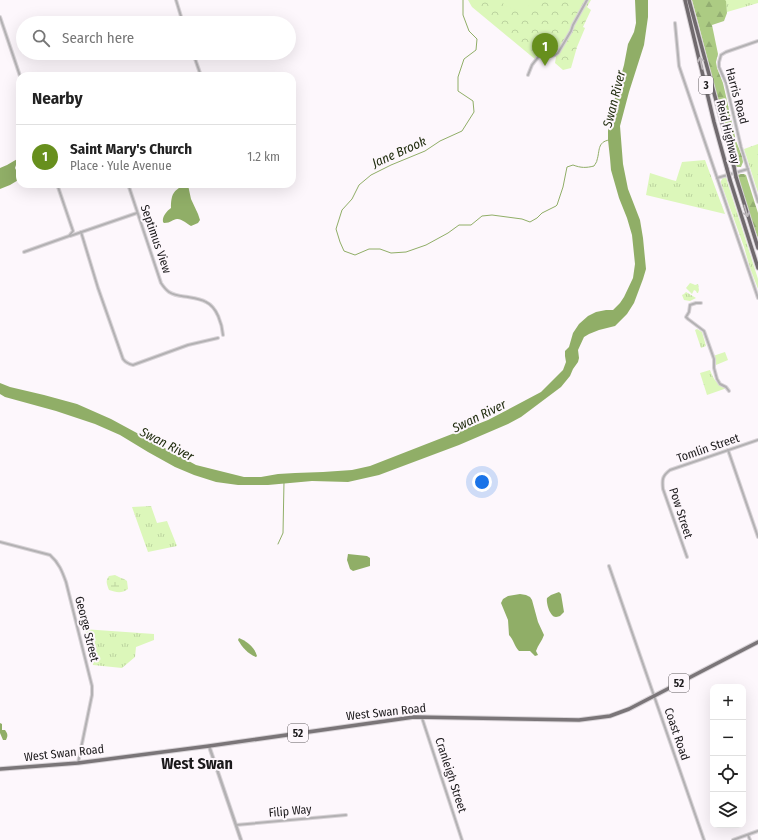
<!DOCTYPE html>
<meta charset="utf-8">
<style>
:root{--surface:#fff;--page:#f2f2f2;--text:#222;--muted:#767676;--line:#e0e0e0;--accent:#678f1d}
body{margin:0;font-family:"Fira Sans Condensed",sans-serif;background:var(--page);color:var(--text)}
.controls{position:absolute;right:12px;bottom:12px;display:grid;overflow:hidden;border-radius:8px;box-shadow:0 4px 16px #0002}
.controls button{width:36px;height:36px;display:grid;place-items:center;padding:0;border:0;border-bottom:1px solid var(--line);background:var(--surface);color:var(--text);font:20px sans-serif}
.you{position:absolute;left:482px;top:482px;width:14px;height:14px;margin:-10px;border:3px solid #fff;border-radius:50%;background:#1a73e8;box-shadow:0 0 0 6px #1a73e833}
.badge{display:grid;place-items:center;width:26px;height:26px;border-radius:50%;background:var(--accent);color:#fff;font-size:13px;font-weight:700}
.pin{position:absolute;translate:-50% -33px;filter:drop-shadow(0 1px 2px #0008)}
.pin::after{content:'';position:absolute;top:21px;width:14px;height:12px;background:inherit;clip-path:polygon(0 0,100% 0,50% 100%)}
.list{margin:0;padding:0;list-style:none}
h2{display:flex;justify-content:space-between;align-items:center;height:52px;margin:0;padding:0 16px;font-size:17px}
h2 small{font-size:13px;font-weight:400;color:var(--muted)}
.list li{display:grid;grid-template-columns:26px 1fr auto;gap:12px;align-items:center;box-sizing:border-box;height:64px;padding:0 16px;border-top:1px solid var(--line)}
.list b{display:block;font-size:15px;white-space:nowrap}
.list p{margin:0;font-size:13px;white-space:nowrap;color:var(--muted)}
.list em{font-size:13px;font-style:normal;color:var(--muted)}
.icon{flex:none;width:22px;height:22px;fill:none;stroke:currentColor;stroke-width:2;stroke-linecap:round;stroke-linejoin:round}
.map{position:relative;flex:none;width:758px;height:840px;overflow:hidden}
.search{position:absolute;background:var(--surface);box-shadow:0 4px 16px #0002;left:16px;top:16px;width:280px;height:44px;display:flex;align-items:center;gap:10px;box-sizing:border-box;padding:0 14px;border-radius:22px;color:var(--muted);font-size:15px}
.panel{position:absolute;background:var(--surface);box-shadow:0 4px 16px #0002;left:16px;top:72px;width:280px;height:116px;border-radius:12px}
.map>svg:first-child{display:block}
</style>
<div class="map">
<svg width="758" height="840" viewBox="0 0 758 840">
<defs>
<pattern id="grass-tufts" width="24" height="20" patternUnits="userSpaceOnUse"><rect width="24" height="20" fill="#dcf7ba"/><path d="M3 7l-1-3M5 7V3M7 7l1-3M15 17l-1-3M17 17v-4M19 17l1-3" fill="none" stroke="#bcd39f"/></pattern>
<pattern id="forest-firs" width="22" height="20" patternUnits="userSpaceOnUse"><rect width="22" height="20" fill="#accb83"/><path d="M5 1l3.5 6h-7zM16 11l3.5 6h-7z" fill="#93ae71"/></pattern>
<pattern id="wetland-marsh" width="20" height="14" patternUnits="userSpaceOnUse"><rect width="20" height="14" fill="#dcf7ba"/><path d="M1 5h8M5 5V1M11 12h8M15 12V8" fill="none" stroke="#bcd39f"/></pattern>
<pattern id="park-crowns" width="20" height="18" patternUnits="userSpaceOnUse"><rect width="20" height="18" fill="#dcf7ba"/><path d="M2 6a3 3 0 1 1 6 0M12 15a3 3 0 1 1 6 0" fill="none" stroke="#bcd39f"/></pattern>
</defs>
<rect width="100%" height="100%" fill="#fdf7fc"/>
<g fill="url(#grass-tufts)">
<path d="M725,0h33v3l-31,9z"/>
<path d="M758,144v49l-14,-44z"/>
<path d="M705,160l20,54 -79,-19 4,-22 22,7 4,1 6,-19z"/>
<path d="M723,177h3l2,7 30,95v10l-8,-21 -6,-21 -23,-64v-2z"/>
<path d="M690,283l3,1 2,1 3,-1 1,6 -1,3h-1l-1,-2 -2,-1 -2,4 -6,-6z"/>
<path d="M686,292l10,6 -6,3 -6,-1 -2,-5 2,-1z"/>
<path d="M697,329l5,3 4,14 -5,2 -6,-18z"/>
<path d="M710,370c4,10 6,14 17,18l-20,7 -7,-22z"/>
<path d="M151,506l6,17 10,-2 10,25 -29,6 -16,-45z"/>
<path d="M83,629l71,5v6l-18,7 -1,10 -13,11 -29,-3z"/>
</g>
<g fill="url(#forest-firs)">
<path d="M692,0h33l1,1 1,12 -3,8 -12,4 6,29 -2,8 1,6 6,15 13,58 6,15 1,6 -2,5h-6l-6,-23 -4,-19 -1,-1 -25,-98z"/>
<path d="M741,174h3l2,1 12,38v25l-5,-13 -3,-5 -13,-45z"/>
</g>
<path fill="url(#wetland-marsh)" d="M115,575l6,3 3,1 3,2 1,8c-7,5 -12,3 -19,1 -2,-6 -4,-9 0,-14z"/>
<path fill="url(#park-crowns)" d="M468,0h123l-4,7 4,3 -8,17 2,1 -8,19 -6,21 -8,2 -8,-7 1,-6 -11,-9 -9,12 -64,-53z"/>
<g fill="#dcf7ba">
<path d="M500,0h34c-8,13 -25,12 -34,0z"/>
<path d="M725,352l3,8 -12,5 -3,-9z"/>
</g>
<g fill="#90ae67">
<path d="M635,0h13v17l-4,28 -15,47 -9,34 3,38 5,25 12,31 3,18 3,31 -3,10 -9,24 -7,11 -12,12 -16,4 -10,4 -5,3 -6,13 1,8 -1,4 -5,7 -3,7 -9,11 -40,30 -13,7 -49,21 -80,30 -31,7 -36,-1 -44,4h-30l-22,-3 -22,-7 -19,-8 -27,-15 -28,-17 -25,-11 -39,-13 -51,-14 -5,-3v-11l10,4 34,8 33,9 34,15 85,46 48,12h17l17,-3 17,-1 28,-1 29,-2 18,-4 118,-46 53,-28 22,-22 3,-8 -1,-6v-5l4,-4 4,-14 6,-9 9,-8 8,-4 10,-2h7l7,-7 4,-6 9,-19 2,-14 -3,-29 -5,-17 -8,-20 -8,-28 -1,-12 -2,-18v-9l2,-15 14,-51 4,-21 6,-12 2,-9z"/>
<path d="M19,158h1v5l-4,2 -1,3 1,2 4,2v7l-10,6 -10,4v-21l7,-3z"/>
<path d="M185,185h3l3,14 7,15 2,6 -2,3 -7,3c-3,-2 -11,-8 -14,-7 -4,0 -6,4 -13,4l-1,-1c-1,-6 4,-11 8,-14 0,-13 2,-18 14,-23z"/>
<path d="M348,554l19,2 3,2v8l-17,5 -3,-2 -3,-9z"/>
<path d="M559,592l2,2 3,18 -4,4c-1,0 -2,1 -4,1 -6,0 -10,-14 -9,-19l4,-3z"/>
<path d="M520,594l6,1 4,2 2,3 6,22 6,13c-2,6 -6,10 -8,16l2,4 -3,1 -5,-5h-11c-5,-5 -5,-11 -10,-16l-1,-15 -7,-17 2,-4 5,-3z"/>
<path d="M239,638c8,3 16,10 18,18l-1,1c-8,-3 -14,-10 -18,-17z"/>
<path d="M0,723l2,1v6h3c3,4 3,6 1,10h-3l-3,-7z"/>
</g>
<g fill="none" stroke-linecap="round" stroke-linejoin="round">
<g stroke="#90ae67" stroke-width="1">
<path d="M463,0v15l6,16 8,8 -1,11 -12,9 -6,18v14l15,10 1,11 -12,19 -22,10 -15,10 -34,14 -20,10 -12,10 -7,14 -10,11 -6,19 4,13 4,9 11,4 14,-6h11l11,4 15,-1 20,-7 22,-12 11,-8h12l11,-9 10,-1 30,4 8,3 7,-4 5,-5 14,-7 1,-1 6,-18 4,-20 6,-2c8,3 13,3 21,1 1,-2 3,-4 3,-6 3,-9 0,-18 12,-20"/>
<path d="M278,544l5,-11 1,-51"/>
</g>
<g stroke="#d9d4d8" stroke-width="4">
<g id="minor">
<path d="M176,0l7,23"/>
<path d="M0,17l20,59"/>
<path d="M675,23l4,43 79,232"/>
<path d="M758,41l-32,11 -5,3 -2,7v5l7,16 15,64 17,55"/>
<path d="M193,53l8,23"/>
<path d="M528,75l4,-10 10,-13c6,4 10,6 16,1l13,-22 2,-6 14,-25"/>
<path d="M717,178l31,-9"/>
<path d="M128,184l33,99c2,3 5,7 8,9 6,4 13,4 19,5 6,1 13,2 18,5 11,5 16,22 17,33"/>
<path d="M81,232l17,56 25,71c3,4 5,5 10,6l55,-20 30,-7"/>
<path d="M70,236l67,-23"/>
<path d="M24,252l45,-16 4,-5 -16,-47"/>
<path d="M701,303h-5l-6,2 -1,7 -3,5 2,2 16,12 10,28v9l3,11 3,5 6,3 3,4"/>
<path d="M728,450l30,87"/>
<path d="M0,542l50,13c9,8 12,16 16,27l26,104v9l-14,68"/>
<path d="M687,557l-24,-68c-1,-9 -1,-13 7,-19l88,-30"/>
<path d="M609,566l95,274"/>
<path d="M422,718l40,122"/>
<path d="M236,825l110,-10"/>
<path d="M748,835l2,5"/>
<path d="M733,840l25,-9"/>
</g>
</g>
<g stroke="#d9d4d8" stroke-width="4.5">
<path id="tertiary" d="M209,746l32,94"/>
</g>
<g stroke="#d9d4d8" stroke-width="5.5">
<path id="primary" d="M0,769l78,-6 131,-17 205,-29 165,3 31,-4 19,-7 129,-67"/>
</g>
<g stroke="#d9d4d8" stroke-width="5.5">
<g id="trunk">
<path d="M685,0l29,122 13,47"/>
<path d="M689,0l45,167"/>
<path d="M736,177l22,71"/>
<path d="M730,180l28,88"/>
</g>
</g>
<use href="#minor" stroke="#b3b1b3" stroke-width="2"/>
<use href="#tertiary" stroke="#b3b1b3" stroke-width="2.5"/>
<use href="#primary" stroke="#7a7578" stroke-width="3.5"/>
<use href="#trunk" stroke="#706a6e" stroke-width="3.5"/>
<g stroke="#d9d4d8" stroke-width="5.5" stroke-linecap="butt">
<g id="trunk-bridge">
<path d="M734,167l2,10"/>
<path d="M727,169l3,11"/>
</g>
</g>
<use href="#trunk-bridge" stroke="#706a6e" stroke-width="3.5"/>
</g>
<defs><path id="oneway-shaft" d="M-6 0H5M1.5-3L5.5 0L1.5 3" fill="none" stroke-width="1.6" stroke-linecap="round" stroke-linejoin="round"/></defs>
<g stroke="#beb8bc">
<use href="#oneway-shaft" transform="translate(701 63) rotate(-103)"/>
<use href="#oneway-shaft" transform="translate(746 211) rotate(73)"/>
</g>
<g text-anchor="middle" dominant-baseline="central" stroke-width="4" stroke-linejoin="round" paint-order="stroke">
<g fill="#fdf7fc" stroke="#605c5f" stroke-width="1">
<rect x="699" y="76" width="14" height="18" rx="3"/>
<rect x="669" y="674" width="20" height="18" rx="3"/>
<rect x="288" y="724" width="20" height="18" rx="3"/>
</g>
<g font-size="11" font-weight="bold" fill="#1c1a1c">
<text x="706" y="85">3</text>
<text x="679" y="683">52</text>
<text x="298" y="733">52</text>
</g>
<g font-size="12" fill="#1c1a1c" stroke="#fdf7fc">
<text transform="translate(737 96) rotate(75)">Harris Road</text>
<text transform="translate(728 132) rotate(76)">Reid Highway</text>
<text transform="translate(156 239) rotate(71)">Septimus View</text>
<text transform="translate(708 448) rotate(-19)">Tomlin Street</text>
<text transform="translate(681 513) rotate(72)">Pow Street</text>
<text transform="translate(87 629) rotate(76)">George Street</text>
<text transform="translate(386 712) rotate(-6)">West Swan Road</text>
<text transform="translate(677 734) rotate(71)">Coast Road</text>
<text transform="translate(64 753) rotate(-6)">West Swan Road</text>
<text transform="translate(451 775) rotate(72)">Cranleigh Street</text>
<text transform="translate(290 811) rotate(-5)">Filip Way</text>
</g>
<g font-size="13" font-style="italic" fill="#232f11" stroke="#fdf7fc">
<text transform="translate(614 99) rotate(-76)">Swan River</text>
<text transform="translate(399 152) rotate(-24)">Jane Brook</text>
<text transform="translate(479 416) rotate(-26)">Swan River</text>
<text transform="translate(167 444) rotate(27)">Swan River</text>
</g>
<g font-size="16" font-weight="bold" fill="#1c1a1c" stroke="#fdf7fc">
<text x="197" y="763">West Swan</text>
</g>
</g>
</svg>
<div class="controls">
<button>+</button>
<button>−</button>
<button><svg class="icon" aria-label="locate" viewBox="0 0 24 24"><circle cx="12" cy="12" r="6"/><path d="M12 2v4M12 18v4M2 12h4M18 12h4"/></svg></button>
<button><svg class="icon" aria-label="layers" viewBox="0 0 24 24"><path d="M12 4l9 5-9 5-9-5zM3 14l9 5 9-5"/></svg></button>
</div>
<div class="you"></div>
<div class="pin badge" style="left:545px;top:66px">1</div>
<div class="search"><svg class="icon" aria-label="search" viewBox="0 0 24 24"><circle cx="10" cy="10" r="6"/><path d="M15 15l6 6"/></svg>Search here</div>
<section class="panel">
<h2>Nearby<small></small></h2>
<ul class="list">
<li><span class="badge">1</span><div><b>Saint Mary's Church</b><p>Place · Yule Avenue</p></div><em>1.2 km</em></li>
</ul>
</section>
</div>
